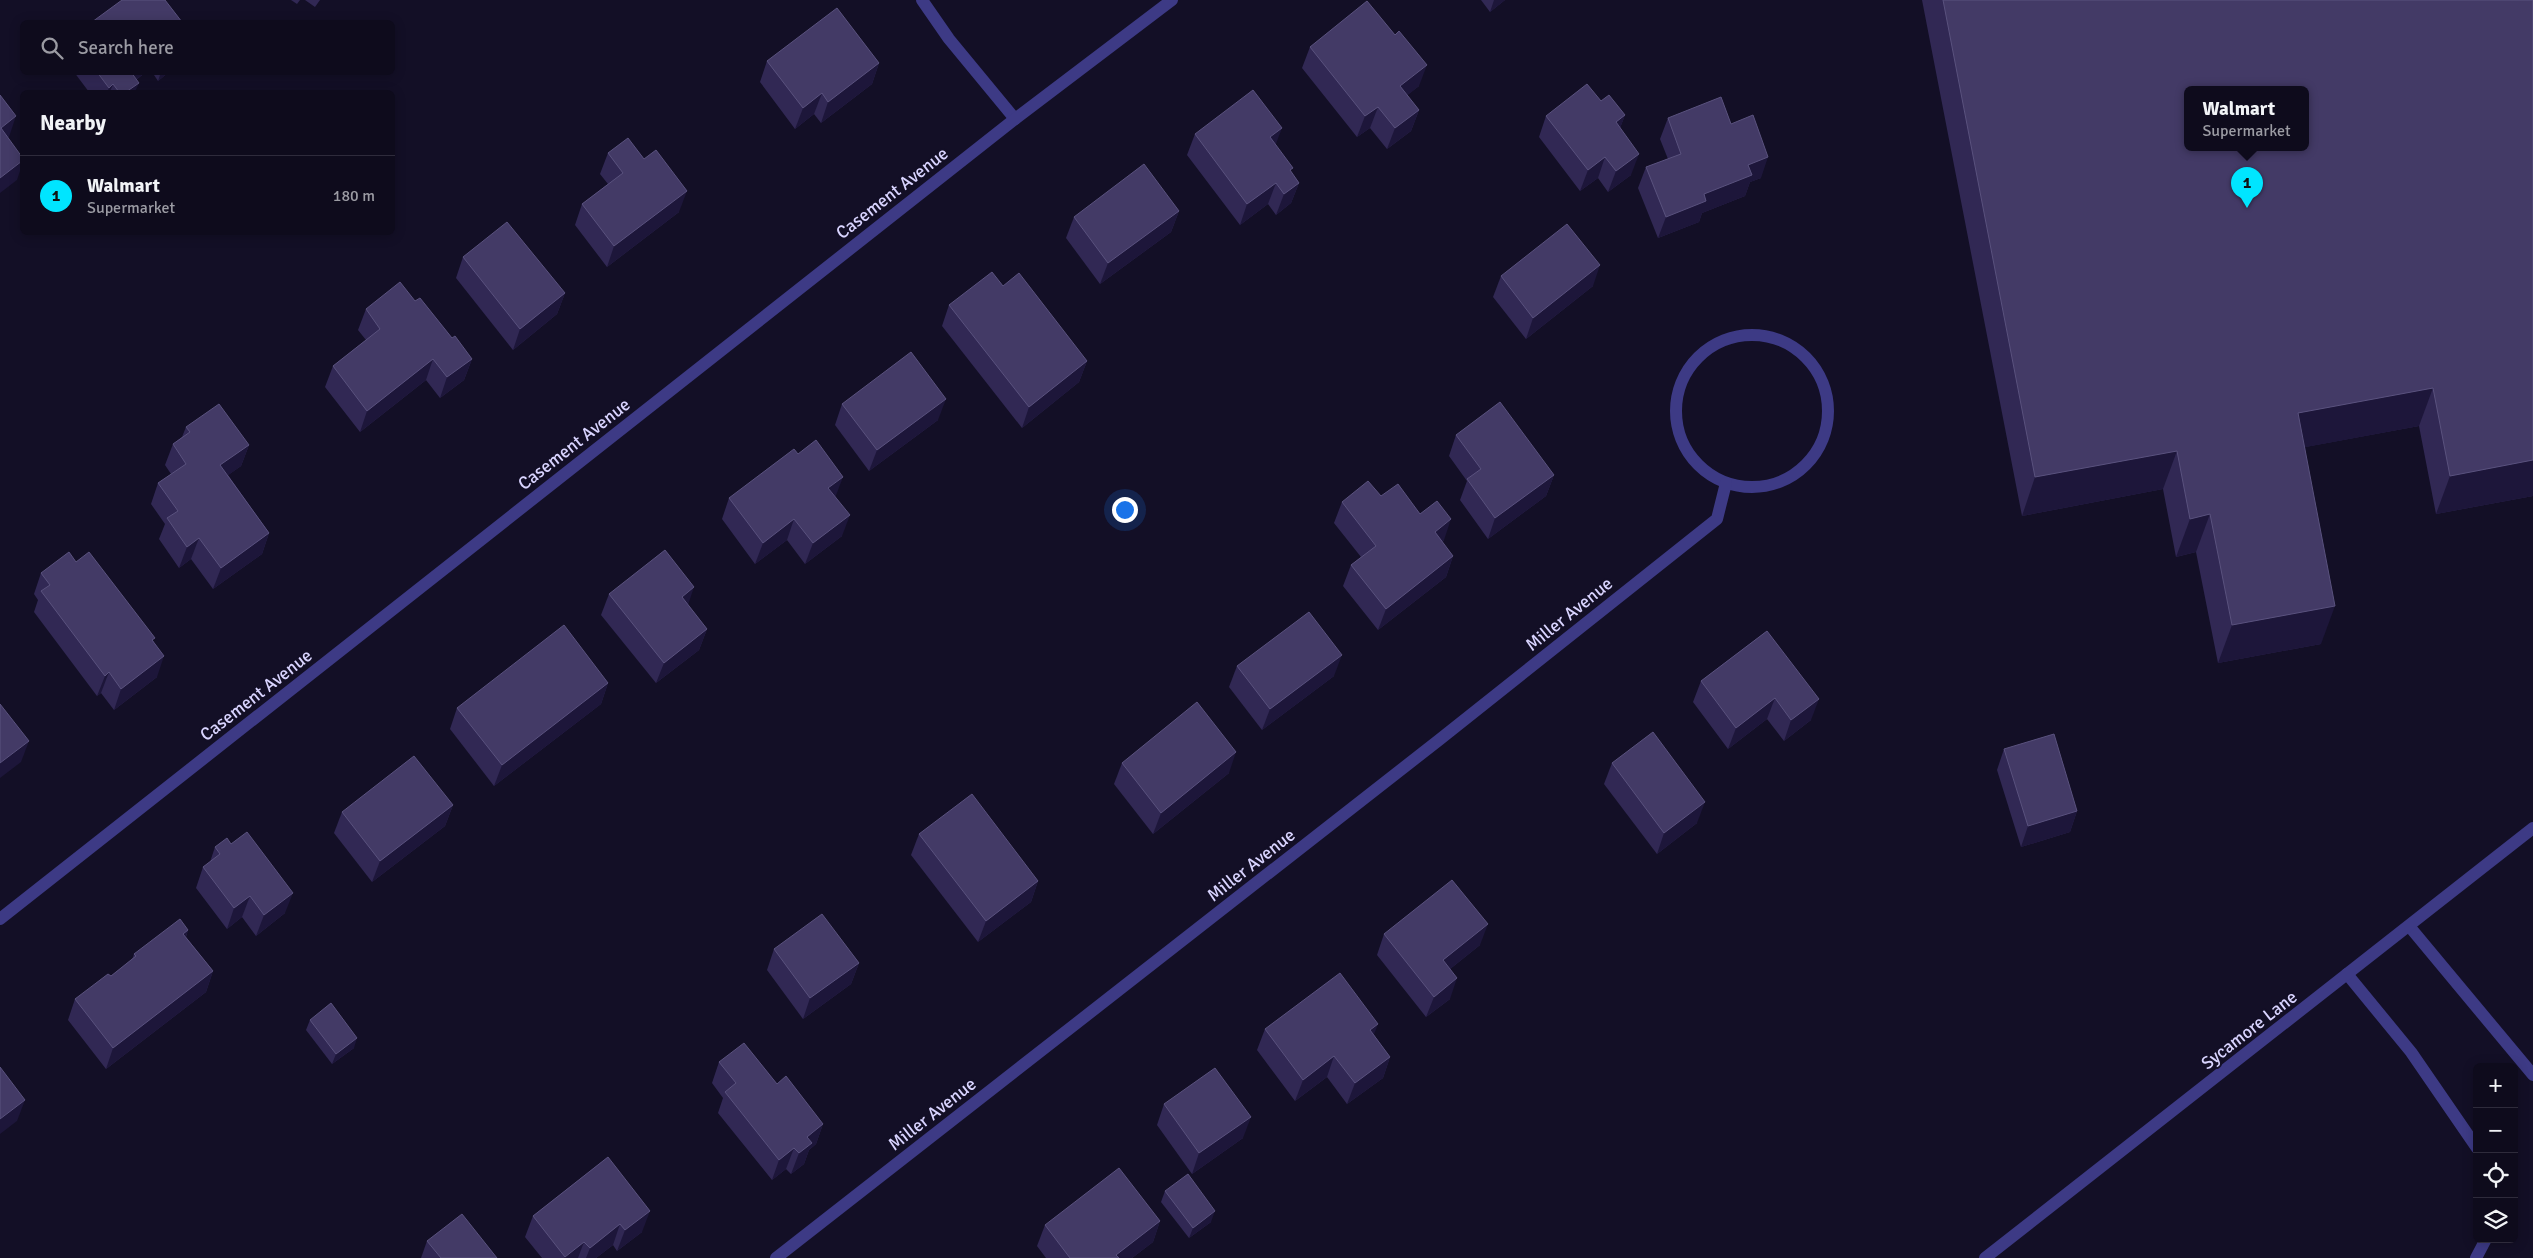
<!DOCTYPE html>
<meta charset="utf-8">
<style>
:root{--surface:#0e0b1c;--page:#171425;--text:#f1f3f6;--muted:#9b9ba3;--line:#2e2b3b;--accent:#00e5ff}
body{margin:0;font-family:Signika,sans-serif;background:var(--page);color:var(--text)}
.controls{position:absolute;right:15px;bottom:15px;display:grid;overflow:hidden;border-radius:8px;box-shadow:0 2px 12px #0003}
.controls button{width:45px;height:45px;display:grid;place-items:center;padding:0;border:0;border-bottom:1px solid var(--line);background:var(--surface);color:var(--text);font:25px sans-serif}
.you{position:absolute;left:1124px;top:509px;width:18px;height:18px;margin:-12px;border:4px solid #fff;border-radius:50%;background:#1a73e8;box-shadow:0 0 0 8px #1a73e833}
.badge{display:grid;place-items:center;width:32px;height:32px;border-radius:50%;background:var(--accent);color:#111;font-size:16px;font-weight:700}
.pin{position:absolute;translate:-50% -41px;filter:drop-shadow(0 1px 2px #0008)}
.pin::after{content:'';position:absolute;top:26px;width:18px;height:15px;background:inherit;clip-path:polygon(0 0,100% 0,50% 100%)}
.popup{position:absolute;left:2184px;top:86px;width:125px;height:65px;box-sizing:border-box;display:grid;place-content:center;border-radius:8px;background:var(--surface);filter:drop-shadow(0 1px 4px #0005);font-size:16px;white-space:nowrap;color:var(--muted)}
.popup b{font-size:19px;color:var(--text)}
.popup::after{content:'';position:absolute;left:50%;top:100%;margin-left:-10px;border:10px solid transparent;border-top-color:var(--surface)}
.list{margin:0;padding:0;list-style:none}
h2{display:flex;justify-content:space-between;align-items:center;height:65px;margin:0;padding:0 20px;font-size:21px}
h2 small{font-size:16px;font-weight:400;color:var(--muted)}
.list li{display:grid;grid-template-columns:32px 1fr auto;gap:15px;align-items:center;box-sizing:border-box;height:80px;padding:0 20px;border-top:1px solid var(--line)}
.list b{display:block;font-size:19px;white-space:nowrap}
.list p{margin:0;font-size:16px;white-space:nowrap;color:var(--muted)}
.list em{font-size:16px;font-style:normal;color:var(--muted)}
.icon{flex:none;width:28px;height:28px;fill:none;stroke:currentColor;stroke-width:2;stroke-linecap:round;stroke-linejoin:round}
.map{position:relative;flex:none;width:2533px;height:1258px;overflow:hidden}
.search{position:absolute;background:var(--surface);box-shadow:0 2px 12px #0003;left:20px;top:20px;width:375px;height:55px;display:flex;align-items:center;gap:12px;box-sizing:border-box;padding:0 18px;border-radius:8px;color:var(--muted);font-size:19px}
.panel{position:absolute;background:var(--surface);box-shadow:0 2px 12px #0003;left:20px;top:90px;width:375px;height:145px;border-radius:8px}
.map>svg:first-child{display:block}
</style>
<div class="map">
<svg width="2533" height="1258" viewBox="0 0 2533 1258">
<rect width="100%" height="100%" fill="#130f26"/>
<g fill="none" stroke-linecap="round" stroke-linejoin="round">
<g stroke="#3d3a85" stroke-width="12">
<path d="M2409,926l124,149"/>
<path d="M2347,974l64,78 66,96"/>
<path d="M2476,1258l10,-19"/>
</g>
<g stroke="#3d3a85" stroke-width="12">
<path d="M922,0l27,39 66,80"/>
<circle cx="1752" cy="411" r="76"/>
<path d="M0,919l1015,-800 157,-119"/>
<path d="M776,1258l663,-518 278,-221 9,-36"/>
<path d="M1985,1258l548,-430"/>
</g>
</g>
<g fill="#312854">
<path d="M291,0h9l-3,4z"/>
<path d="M305,0h15l-5,7z"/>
<path d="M1481,0h24l-15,12z"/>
<path d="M1922,0h611v496l-97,18 -17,-88 -114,21 16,197 -103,19 -22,-111 -20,5 -13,-68 -141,27z"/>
<path d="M1310,47l109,39 -12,9 12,15 -8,21 -24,18 -17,-21 -13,9 -55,-69z"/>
<path d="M767,61l112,2 -7,21 -51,39 -7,-9 -19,15 -35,-47z"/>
<path d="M74,72h72l-10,8 -1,12h-46z"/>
<path d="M152,72h17l-11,9z"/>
<path d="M1601,101l24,14 -5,13 11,47 -23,17 -10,-14 -18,13 -41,-54 7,-21z"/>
<path d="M1668,118l63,6 30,54 -11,4 -5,14 -43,17 -3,9 -41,16 -20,-50 8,-21 22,-8 -8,-20z"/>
<path d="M1195,134l81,11 15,27 8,11 -8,20 -15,12 -8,-11 -28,21 -53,-70z"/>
<path d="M608,153l36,6 35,53 -72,55 -32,-42 7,-21 26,-20 -8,-10z"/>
<path d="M1179,211l-8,21 -71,52 -34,-46 8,-21z"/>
<path d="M463,257l102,36 -8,21 -44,36 -57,-72z"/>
<path d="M1501,276l92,10 -67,53 -33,-42z"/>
<path d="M1003,286l84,75 -8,21 -57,46 -80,-102 7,-21z"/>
<path d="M415,301l57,58 -8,21 -24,18 -14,-18 -66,52 -35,-45 8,-21 33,-26 -8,-10 8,-21z"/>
<path d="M842,404l96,16 -69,51 -34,-46z"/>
<path d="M186,427l63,18 -8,21 -13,9 41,58 -7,21 -49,35 -22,-30 -12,9 -20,-29 6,-15 -14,-20 7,-21 13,-9 -6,-9 8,-21 9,-7z"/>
<path d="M1456,435l98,40 -8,21 -58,43 -28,-39 7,-19 -18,-25z"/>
<path d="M1381,496l39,18 24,26 -2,2 11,14 -7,21 -68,53 -35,-44 8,-21 10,-8 -27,-34 8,-21z"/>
<path d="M836,497l6,39 -37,28 -18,-24 -32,24 -33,-45 7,-21z"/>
<path d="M76,562l78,80 3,35 -43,33 -13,-17 -4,3 -63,-84 4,-12 -4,-6 7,-21z"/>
<path d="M609,594l79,11 19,24 -8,21 -43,33 -55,-68z"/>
<path d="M1767,631l44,89 -27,21 -17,-22 -39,30 -35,-47 8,-21z"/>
<path d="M1237,666l97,10 -72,54 -33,-43z"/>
<path d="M608,683l-7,21 -107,82 -44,-57 7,-21z"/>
<path d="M2004,749l73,62 -7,21 -49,15 -24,-77z"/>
<path d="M1122,763l107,10 -76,61 -39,-50z"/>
<path d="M1612,763l85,60 -40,31 -53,-70z"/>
<path d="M453,805l-8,21 -73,56 -38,-49 8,-21z"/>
<path d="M919,834l119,47 -7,21 -53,40 -67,-87z"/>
<path d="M215,847l70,66 -29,23 -14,-19 -15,12 -31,-41 7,-21 7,-5z"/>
<path d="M188,930l-2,7 27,34 -7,21 -100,77 -38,-49 7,-21 36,-23 21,-16 2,-6z"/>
<path d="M1384,934l96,11 -30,24v30l-24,18 -49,-62z"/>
<path d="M774,949l85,14 -8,21 -48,35 -36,-49z"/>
<path d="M310,1020l44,28 -22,16 -26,-34z"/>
<path d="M1265,1029l109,6 16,22 -7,21 -36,26 -20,-27 -32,24 -38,-51z"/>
<path d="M719,1062l58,22 46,40 -7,20 -7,6 -5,14 -13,10 -5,-5 -14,11 -54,-67 5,-15 -11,-15z"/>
<path d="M1164,1104l79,34 -51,36 -35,-49z"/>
<path d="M608,1157l34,75 -25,19 -4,-6 -17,13h-54l-17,-21 8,-21z"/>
<path d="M1165,1191l46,31 -22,16 -28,-36z"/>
<path d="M1160,1221l-7,21 -21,16h-86l-9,-12 8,-21z"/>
<path d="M427,1241l70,17h-76z"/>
</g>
<g fill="#1d163a">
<path d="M1494,0h11l-15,12z"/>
<path d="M879,63l-7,21 -51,39 7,-21z"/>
<path d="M1427,65l-8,21 -26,21 7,-21z"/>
<path d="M128,72h18l-25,19z"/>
<path d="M161,72h8l-11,9z"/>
<path d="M139,83l-4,9h-9z"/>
<path d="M113,84l-3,8h-3l2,-4z"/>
<path d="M822,93l-8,21 -19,15 8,-21z"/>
<path d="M1378,107l-8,21 -13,9 8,-21z"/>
<path d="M1419,110l-8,21 -24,18 8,-21z"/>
<path d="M1625,115l-8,21 -1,-14z"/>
<path d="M16,116l-7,21 -9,7 1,-16z"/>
<path d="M1282,128l-8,21 -4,-12z"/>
<path d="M1639,154l-8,21 -23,17 8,-21z"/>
<path d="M1605,157l-7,21 -18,13 8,-21z"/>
<path d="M1768,157l-7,21 -11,4 -5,14 -43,17 -3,9 -41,16 8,-21 82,-52z"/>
<path d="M22,161v4l-5,15 -17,13v-15z"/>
<path d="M1276,183l-8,21 -28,21 7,-21z"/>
<path d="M1299,183l-8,20 -15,12 8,-21z"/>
<path d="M687,191l-8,21 -72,55 7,-21z"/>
<path d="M1179,211l-8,21 -71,52 8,-21z"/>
<path d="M1600,265l-7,21 -67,53 7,-21z"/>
<path d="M565,293l-8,21 -44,36 7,-21z"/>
<path d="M433,359l-7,21 -66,52 7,-21z"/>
<path d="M472,359l-8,21 -24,18 7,-21z"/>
<path d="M1087,361l-8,21 -57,46 7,-21z"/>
<path d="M2433,388l-14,38 -135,25 14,-38z"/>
<path d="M946,399l-8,21 -69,51 8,-21z"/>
<path d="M249,445l-8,21 -28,20 7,-21z"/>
<path d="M2177,451l-14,38 -141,27 13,-39z"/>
<path d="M2533,460v36l-97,18 14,-38z"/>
<path d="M1554,475l-8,21 -58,43 7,-21z"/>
<path d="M843,477l-8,21 -7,-10z"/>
<path d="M2210,514l-14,38 -20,5 14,-38z"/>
<path d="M850,515l-8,21 -37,28 8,-21z"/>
<path d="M794,519l-7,21 -32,24 8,-21z"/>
<path d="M1451,519l-7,21 -17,13 8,-21z"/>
<path d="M269,533l-7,21 -49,35 8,-21z"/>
<path d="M199,538l-8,21 -12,9 8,-21z"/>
<path d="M1453,556l-7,21 -68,53 8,-21z"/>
<path d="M694,587l-7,21 -5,-11z"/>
<path d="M2335,606l-14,38 -103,19 14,-38z"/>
<path d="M707,629l-8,21 -43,33 8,-20z"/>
<path d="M1342,655l-8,21 -72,54 8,-21z"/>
<path d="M164,656l-7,21 -43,33 7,-21z"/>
<path d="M109,672l-8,21 -4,3 8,-20z"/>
<path d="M608,683l-7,21 -107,82 8,-21z"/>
<path d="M1775,698l-8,21 -39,30 8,-21z"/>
<path d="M1819,699l-8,21 -27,21 7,-21z"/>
<path d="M29,741l-8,21 -21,16v-15z"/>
<path d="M1236,752l-7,21 -76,61 8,-21z"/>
<path d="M1705,802l-8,21 -40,31 7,-21z"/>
<path d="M453,805l-8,21 -73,56 8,-21z"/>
<path d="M2077,811l-7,21 -49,15 7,-21z"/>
<path d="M1038,881l-7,21 -53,40 8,-21z"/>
<path d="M293,893l-8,20 -29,23 8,-21z"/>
<path d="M250,896l-8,21 -15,12 7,-21z"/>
<path d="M1488,924l-8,21 -45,36 8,-21z"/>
<path d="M188,930l-7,21 2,-17z"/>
<path d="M859,963l-8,21 -48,35 7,-21z"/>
<path d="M213,971l-7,21 -100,77 7,-21z"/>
<path d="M1457,978l-7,21 -24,18 8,-20z"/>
<path d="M1378,1024l-8,21v-15z"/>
<path d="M357,1038l-3,10 -22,16 4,-10z"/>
<path d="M1334,1056l-7,21 -32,24 8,-21z"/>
<path d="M1390,1057l-7,21 -36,26 8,-21z"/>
<path d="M25,1100l-8,21 -17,13v-15z"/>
<path d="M1251,1117l-8,21 -51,36 7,-21z"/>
<path d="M823,1124l-7,20 -7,6 -5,14 -13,10 8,-21 8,-16z"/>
<path d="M794,1148l-8,21 -14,11 7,-20z"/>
<path d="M650,1211l-8,21 -25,19 8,-21z"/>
<path d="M1215,1211l-4,11 -22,16 4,-10z"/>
<path d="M1160,1221l-7,21 -21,16h-17l1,-3z"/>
<path d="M620,1224l-7,21 -17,13h-10l4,-10z"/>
<path d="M584,1242l-6,16h-14l1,-1z"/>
</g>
<g fill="#433a66" stroke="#5a527e" fill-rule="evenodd">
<path d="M122,0h43l17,22h-90z"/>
<path d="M1943,0h590v460l-83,16 -17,-88 -135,25 37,193 -103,19 -22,-111 -20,5 -13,-68 -142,26zM2188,89h118v58h-118z"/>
<path d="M1367,1l28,34 4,-4 28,34 -27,21 19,24 -24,18 -17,-21 -13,9 -55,-69z"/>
<path d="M837,8l42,55 -51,39 -6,-9 -19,15 -36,-47z"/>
<path d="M97,72h34l8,11 -13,9h-7l-6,-8 -4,4z"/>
<path d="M1587,84l14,17 8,-6 16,20 -9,7 23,32 -23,17 -11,-14 -17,13 -42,-54z"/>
<path d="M1253,90l29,38 -12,9 23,31 -3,2 9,13 -15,11 -8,-11 -29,21 -52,-70z"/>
<path d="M0,95l16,21 -15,12 21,29v4l-22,17z"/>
<path d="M1721,97l10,27 22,-9 15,42 -20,8 4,10 -48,19 2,7 -40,16 -20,-50 35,-13 -13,-36z"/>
<path d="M628,138l16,21 12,-9 31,41 -73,55 -32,-42 41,-31 -15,-20z"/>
<path d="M1144,164l35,47 -71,52 -34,-46z"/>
<path d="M507,222l58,71 -45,36 -57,-72z"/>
<path d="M1567,224l33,41 -67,53 -32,-42z"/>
<path d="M992,272l11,14 16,-13 68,88 -58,46 -80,-102z"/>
<path d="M400,282l15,19 5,-3 32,40 3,-2 17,23 -25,18 -14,-18 -66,52 -34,-45 47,-37 -14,-20z"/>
<path d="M911,352l35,47 -69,51 -35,-46z"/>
<path d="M1500,402l54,73 -59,43 -28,-39 14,-10 -25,-34z"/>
<path d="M219,404l30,41 -29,20 49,68 -48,35 -22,-30 -12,9 -20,-29 11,-7 -20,-28 28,-19 -13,-20 17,-12 -4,-5z"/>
<path d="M816,440l27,37 -15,11 22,27 -37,28 -19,-24 -31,24 -34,-45 65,-49 4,5z"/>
<path d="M1368,481l13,15 17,-12 22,30 17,-13 14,18 -16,13 18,24 -67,53 -35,-44 25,-19 -34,-44z"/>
<path d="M665,550l29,37 -12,10 25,32 -43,34 -55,-69z"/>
<path d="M69,552l7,10 13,-10 66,86 -3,2 12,16 -43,33 -12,-17 -4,4 -64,-85 9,-6 -9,-12z"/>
<path d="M1309,612l33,43 -72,54 -33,-43z"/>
<path d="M564,625l44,58 -106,82 -45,-57z"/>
<path d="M1767,631l52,68 -28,21 -16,-22 -39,30 -35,-47z"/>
<path d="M1197,702l39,50 -75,61 -39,-50z"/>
<path d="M0,704l29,37 -29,22z"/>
<path d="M1653,732l52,70 -41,31 -52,-70z"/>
<path d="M2054,734l23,77 -49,15 -24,-77z"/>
<path d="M414,756l39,49 -73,56 -38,-49z"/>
<path d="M972,794l66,87 -52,40 -67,-87z"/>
<path d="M247,832l46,61 -29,22 -14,-19 -16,12 -31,-41 17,-13 -5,-7 12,-9 4,6z"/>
<path d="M1452,880l36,44 -45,36 14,18 -23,19 -50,-63z"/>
<path d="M822,914l37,49 -49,35 -36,-49z"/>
<path d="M180,919l8,11 -5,4 30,37 -100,77 -38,-49 33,-25 3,2 25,-20 -2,-2z"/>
<path d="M1340,973l38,51 -8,6 20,27 -35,26 -21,-27 -31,24 -38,-51z"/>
<path d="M331,1003l26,35 -21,16 -26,-34z"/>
<path d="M744,1043l33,41 9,-8 37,48 -16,13 5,6 -13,10 -5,-5 -15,12 -54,-68 11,-9 -17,-21z"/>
<path d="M0,1067l25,33 -25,19z"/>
<path d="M1215,1068l36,49 -52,36 -35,-49z"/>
<path d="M608,1157l42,54 -25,19 -5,-6 -30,24 -6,-6 -19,15 -32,-41z"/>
<path d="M1119,1168l41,53 -44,34 3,3h-49l-25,-33z"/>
<path d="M1188,1174l27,37 -22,17 -28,-37z"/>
<path d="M462,1214l35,44h-56l-14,-17z"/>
</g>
<g text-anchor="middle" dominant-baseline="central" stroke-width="4" stroke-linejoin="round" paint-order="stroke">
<g font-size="18" fill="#d9d4ff" stroke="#130f26">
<text transform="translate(892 193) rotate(-38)">Casement Avenue</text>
<text transform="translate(574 444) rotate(-38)">Casement Avenue</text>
<text transform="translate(1569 614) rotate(-39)">Miller Avenue</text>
<text transform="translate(256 695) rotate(-38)">Casement Avenue</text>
<text transform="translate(1251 865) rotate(-38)">Miller Avenue</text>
<text transform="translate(2249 1030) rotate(-38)">Sycamore Lane</text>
<text transform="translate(932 1114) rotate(-38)">Miller Avenue</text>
</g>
</g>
</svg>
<div class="controls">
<button>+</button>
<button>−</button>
<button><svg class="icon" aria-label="locate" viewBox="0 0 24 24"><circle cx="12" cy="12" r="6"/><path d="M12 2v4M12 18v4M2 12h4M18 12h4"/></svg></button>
<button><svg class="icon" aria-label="layers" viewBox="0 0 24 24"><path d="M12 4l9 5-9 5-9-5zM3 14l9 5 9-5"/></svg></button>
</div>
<div class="you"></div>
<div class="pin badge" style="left:2247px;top:208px">1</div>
<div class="popup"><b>Walmart</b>Supermarket</div>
<div class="search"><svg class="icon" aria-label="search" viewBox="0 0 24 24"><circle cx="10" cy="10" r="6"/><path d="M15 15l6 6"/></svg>Search here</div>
<section class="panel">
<h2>Nearby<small></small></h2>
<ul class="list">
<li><span class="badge">1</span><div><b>Walmart</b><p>Supermarket</p></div><em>180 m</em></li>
</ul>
</section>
</div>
